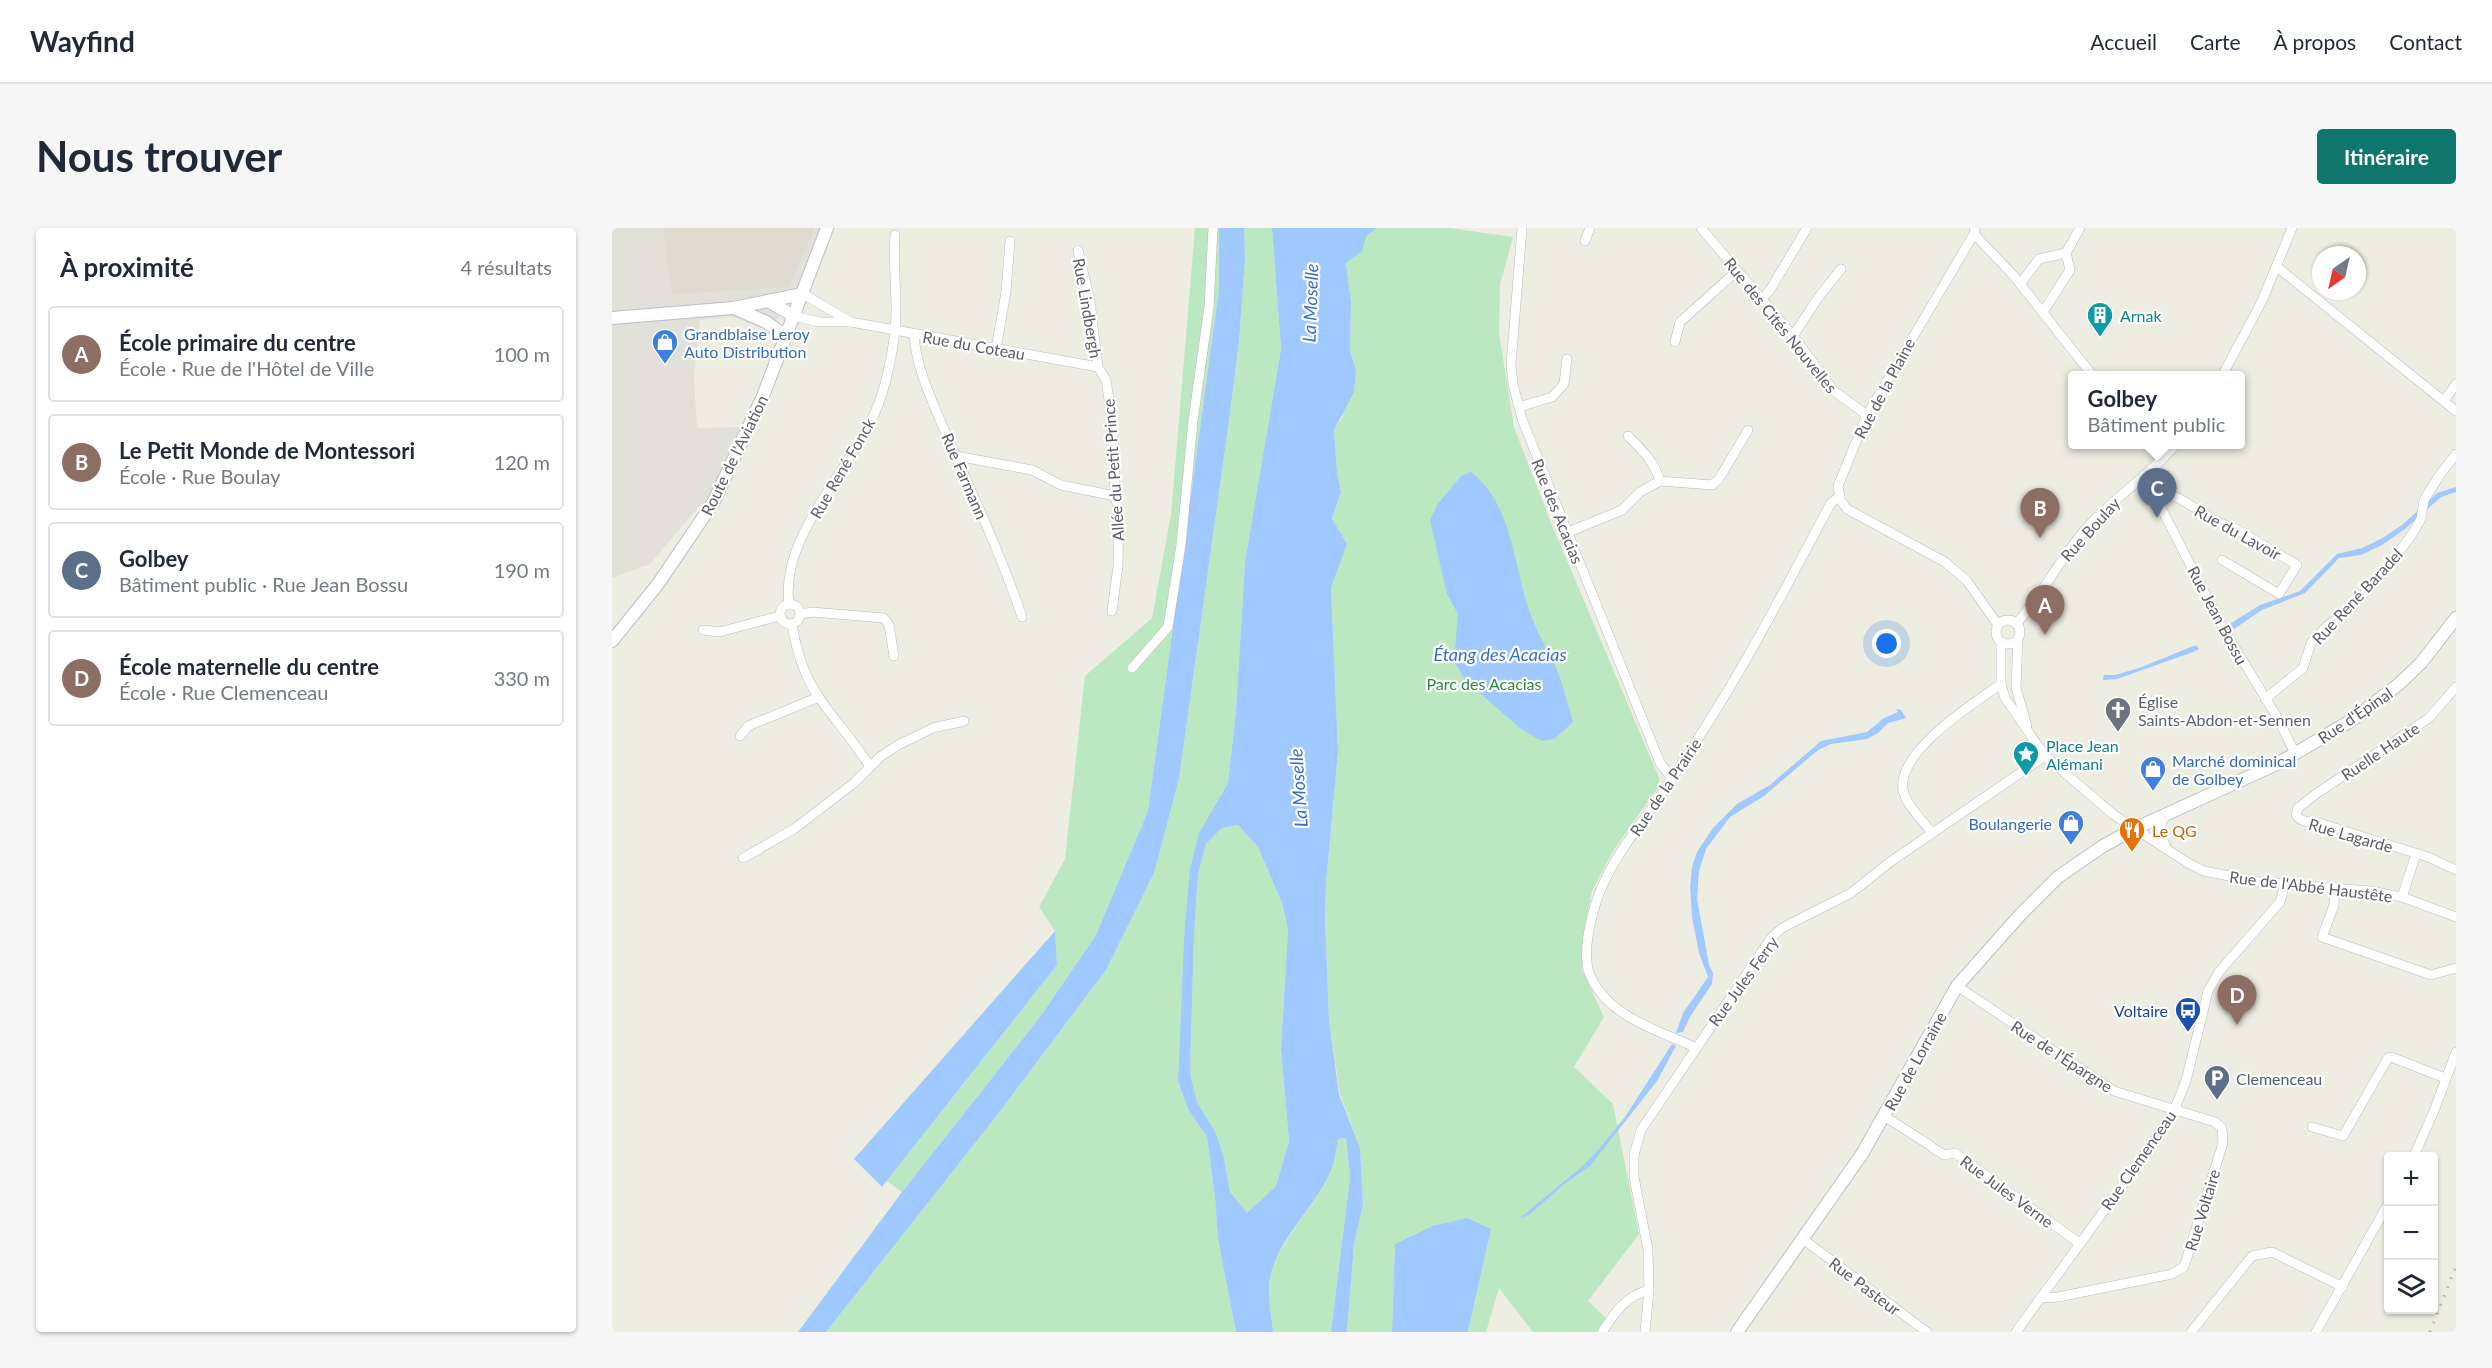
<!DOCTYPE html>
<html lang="fr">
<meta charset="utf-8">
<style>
:root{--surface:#fff;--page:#f6f6f7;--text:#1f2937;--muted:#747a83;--line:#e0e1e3;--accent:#0f766e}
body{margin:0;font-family:Lato,sans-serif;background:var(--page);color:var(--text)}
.controls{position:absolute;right:18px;bottom:18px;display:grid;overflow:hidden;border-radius:6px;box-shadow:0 2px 4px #0004}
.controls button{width:54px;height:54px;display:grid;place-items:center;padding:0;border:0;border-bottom:2px solid var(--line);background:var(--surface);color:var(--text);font:30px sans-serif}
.compass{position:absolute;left:1700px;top:18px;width:54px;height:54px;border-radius:50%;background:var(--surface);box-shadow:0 2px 4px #0004;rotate:214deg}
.you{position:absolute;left:1275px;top:416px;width:21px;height:21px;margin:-15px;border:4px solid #fff;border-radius:50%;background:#1a73e8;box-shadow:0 0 0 9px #1a73e833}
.badge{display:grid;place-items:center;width:39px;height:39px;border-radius:50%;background:var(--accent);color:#fff;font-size:20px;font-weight:700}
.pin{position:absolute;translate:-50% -50px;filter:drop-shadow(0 2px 3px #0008)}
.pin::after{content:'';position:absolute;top:32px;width:21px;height:18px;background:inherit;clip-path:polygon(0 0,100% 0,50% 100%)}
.popup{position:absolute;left:1456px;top:143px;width:177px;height:78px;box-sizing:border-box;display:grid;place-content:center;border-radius:6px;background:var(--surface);filter:drop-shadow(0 2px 4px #0005);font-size:20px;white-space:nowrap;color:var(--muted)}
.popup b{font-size:22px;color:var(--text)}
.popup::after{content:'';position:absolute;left:50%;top:100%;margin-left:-12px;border:12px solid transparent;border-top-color:var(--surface)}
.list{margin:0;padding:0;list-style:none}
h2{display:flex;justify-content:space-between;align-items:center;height:78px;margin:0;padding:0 24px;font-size:26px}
h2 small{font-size:20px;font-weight:400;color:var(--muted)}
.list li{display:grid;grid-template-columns:39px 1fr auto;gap:18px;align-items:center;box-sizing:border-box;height:96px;margin:0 12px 12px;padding:0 12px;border:2px solid var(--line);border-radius:6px}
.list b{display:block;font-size:22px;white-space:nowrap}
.list p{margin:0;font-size:20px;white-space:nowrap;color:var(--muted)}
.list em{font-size:20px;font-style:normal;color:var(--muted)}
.icon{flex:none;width:33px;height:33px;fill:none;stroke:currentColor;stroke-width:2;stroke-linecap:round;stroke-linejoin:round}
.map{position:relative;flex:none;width:1844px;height:1104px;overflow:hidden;border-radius:6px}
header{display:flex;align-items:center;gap:36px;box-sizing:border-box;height:84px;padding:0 30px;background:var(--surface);border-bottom:2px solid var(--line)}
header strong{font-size:28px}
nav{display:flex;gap:33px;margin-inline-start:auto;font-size:21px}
.intro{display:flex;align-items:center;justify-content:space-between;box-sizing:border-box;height:144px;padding:0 36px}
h1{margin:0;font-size:42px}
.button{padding:15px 27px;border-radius:6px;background:var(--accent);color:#fff;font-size:21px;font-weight:700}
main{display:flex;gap:36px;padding:0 36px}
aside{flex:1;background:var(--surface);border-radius:6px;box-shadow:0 2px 4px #0004}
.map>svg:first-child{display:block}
</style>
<header>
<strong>Wayfind</strong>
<nav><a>Accueil</a><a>Carte</a><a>À propos</a><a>Contact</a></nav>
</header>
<div class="intro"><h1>Nous trouver</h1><a class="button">Itinéraire</a></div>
<main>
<aside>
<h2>À proximité<small>4 résultats</small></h2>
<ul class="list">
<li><span class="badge" style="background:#8d6e63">A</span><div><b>École primaire du centre</b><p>École · Rue de l'Hôtel de Ville</p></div><em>100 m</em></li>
<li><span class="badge" style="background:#8d6e63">B</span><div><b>Le Petit Monde de Montessori</b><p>École · Rue Boulay</p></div><em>120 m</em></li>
<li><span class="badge" style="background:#5c6f8a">C</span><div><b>Golbey</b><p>Bâtiment public · Rue Jean Bossu</p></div><em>190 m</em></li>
<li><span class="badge" style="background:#8d6e63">D</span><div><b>École maternelle du centre</b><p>École · Rue Clemenceau</p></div><em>330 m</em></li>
</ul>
</aside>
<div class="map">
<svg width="1844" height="1104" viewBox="0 0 1844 1104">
<rect width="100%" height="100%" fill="#eeede1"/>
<path fill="#e1e0d9" d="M0,0h209l-23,58 -28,45 -36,-14 -34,3 -6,57 3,51 49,-1 -39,81 -6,-4 -51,60 -38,14z"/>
<path fill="#dedcd0" d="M51,0h152l-26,59 -117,7z"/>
<g fill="#bbe8c1">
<path d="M583,0h24v61l-71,522 -52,124 -56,82 -138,175 -15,-11 170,-216 -2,-34 -16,-24 26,-48 20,-183 67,-58 19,-103z"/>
<path d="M631,0h29l9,121 -36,213 -9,149 -8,72 -29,50 -15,105 -6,142 10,29 19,28 8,60 3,42 18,93h-410l172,-218 108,-144 48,-97 25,-94 50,-358 10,-79 6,-82z"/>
<path d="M765,0h73l63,9 -13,48 -1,48 15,94 35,91 110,260v8l-46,65 -21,40 -8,41 -2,38 22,47 -30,50 39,37 26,130 -51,67 18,17 -10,14h-63l-34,-44 -13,44h-18l23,-103 -96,15 -3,88h-45l7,-88 9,-40 -3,-56 -20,-54 -11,-74 -4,-100 1,-37 12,-131 -7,-164 16,-44 -15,-24 9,-28 -4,-20 -3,-42 8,-12 14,-48 -6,-19 1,-49 -5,-39 15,-12 6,-16z"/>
<path d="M626,597l20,22 24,56 6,27 -7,119 8,92 -13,45 -29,27 -17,-21 -6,-34 -8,-25 -19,-31 -7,-30 4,-136 4,-62 8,-30 16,-16z"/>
<path d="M734,910l4,39 -19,155h-58c-1,-15 -5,-32 -4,-47 7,-46 45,-73 62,-114 4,-10 5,-22 7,-32z"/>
</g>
<g fill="#a0c9ff" fill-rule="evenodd">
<path d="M607,0h25l1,32 -6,82 -10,79 -50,358 -25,94 -48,97 -108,144 -172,218h-28l104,-140 138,-175 56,-82 52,-124 71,-522z"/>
<path d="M660,0h105l-10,7 -5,16 -16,12 5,39 -1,49 6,19 -2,22 -20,38 3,42 4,20 -9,27 15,25 -16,44 7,164 -12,131 -1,37 4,100 10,74 21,54 3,56 -9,40 -7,88h-16l19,-155 -4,-39 -8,1c-2,10 -3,22 -7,32 -18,41 -56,68 -62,114 -1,15 3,32 4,47h-37l-18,-93 -3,-42 -8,-60 -19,-28 -10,-28 6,-143 6,-69 9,-36 29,-50 8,-72 9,-149 36,-213zM626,597l20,22 24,56 6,27 -7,119 8,92 -13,45 -29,27 -17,-21 -6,-34 -8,-25 -19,-31 -7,-30 4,-136 4,-62 8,-30 16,-16z"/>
<path d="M859,244c45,35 42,102 63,151 5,13 13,25 19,37 9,20 14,42 20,62l-19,17 -12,2 -20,-11 -56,-49 -12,-20 4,-47 -11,-20 -17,-74 7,-15 24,-29z"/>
<path d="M1844,259v5l-15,5 -36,32 -23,16 -21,10 -22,3 -34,35 -43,17 -31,21 -3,-6 32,-20 40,-14 37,-37 25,-6 19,-9 21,-14 35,-32z"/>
<path d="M1584,417l3,4 -6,3 -76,27 -14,1 1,-5h11l24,-7z"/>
<path d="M1284,481l5,1 5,8 -18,5 -10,10 -11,6 -36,5 -13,6 -54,46 -34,21 -24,32 -7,22 -2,28 12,66 4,8 -1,11 -21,31 -8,17 -7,1 7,-20 25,-36 -9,-24 -7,-36 -2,-30 2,-20 5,-15 16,-24 24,-24 33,-19 51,-44 46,-9 17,-14 14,-6z"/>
<path d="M443,703l2,34 -175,222 -28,-28z"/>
<path d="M1060,816l4,2 -19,35 -67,85 -27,19 -34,30 -9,3 65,-54 14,-15 26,-32z"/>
<path d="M855,990l24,11 -23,103h-76l3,-88 38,-18z"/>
</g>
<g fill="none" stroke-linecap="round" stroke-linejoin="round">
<g stroke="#b9bbc1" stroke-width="10">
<g id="street">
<path d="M910,0l-11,137 2,19 9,35 138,344 12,15"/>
<path d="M1089,0l92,108 41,55 33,24"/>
<path d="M1363,0l-1,6 -107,181 -29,71 2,13 7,10 98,53 22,19 31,44"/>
<path d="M1362,6l39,41 80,101"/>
<path d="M973,13l5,-13"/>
<path d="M466,22l12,51 8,66 8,13 7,46 2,70 4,14 -1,56 -6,45"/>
<path d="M1665,39l179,144"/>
<path d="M1408,56l19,-25 27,-6"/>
<path d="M191,66l48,28"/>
<path d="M1149,72l9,-10 37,-62"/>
<path d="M1431,84l27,-42 -4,-17 14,-25"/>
<path d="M182,88l25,6h32l247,45"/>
<path d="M302,106c2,37 22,75 36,109 25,57 52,114 72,174"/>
<path d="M1181,108l25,-38 23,-29"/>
<path d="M1063,114l5,-20 57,-51"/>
<path d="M384,121l10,-57 4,-51"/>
<path d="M1610,148l40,-75 30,-73"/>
<path d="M1832,173l12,-17"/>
<path d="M907,179l33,-10 12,-13 3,-25"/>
<path d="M1016,208c14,14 26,25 32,45"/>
<path d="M1536,216l13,16"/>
<path d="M344,228l76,14 29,15 54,11"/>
<path d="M1532,247l79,153 54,89 18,36"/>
<path d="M1541,263c30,1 52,30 81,37l63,37 -18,29 -57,-34"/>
<path d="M954,305l56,-23 18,-18 20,-11 52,4 7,-6 29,-49"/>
<path d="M177,376c-10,-73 72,-142 93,-210 8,-27 14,-58 14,-86 0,-24 -3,-48 -1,-73"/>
<circle cx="178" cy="386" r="10"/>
<path d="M189,386l11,-2 72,6 5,7 5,31"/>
<circle cx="1396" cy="404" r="12"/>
<path d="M180,396c4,25 13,54 28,75 16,23 35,43 50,68"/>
<path d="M1404,396c28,-31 46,-70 75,-101 27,-28 60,-49 85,-79"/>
<path d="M91,402l16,2 61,-16"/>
<path d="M1406,410l-2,50 11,38"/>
<path d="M1389,414v42l4,14 40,58 69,59 74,48 16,8 55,11 111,9 32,6 54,20"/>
<path d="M520,440l36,-41 13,-82 12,-124 16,-114 4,-79"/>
<path d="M1844,459l-27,31 -113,76 -18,14 -2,7c5,7 12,7 20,7l112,35 28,13"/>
<path d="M1653,471l38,-31 8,-25 15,-16 28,-22 29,-32 28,-37 10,-17 3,-19 15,-24 17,-22"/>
<path d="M128,508l8,-10 71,-29"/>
<path d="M1553,586l-6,17 7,16"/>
<path d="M1320,605c-9,-12 -26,-28 -29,-43 -6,-39 71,-87 98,-106"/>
<path d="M131,630l51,-29 60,-46 26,-26 18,-12 35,-17 31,-7"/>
<path d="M1723,659l-1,18 -12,32 109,38 25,-7"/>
<path d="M1790,669l14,-43"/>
<path d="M1345,758l157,105 101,31 7,6 1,15 -39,124 -12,7 -114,23 -18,1"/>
<path d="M1084,820c-38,-18 -88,-31 -106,-73 -10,-24 4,-71 14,-93 14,-30 36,-57 55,-84 16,-24 32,-48 47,-72 46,-72 85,-149 125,-223l9,-7"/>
<path d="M1272,888l47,30"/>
<path d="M1700,899l31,9 45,-78 3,-1 54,21"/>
<path d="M1321,920l11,7 11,-2 124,90"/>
<path d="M1802,928l20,-45 22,-59"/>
<path d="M1191,1011l124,93"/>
<path d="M990,1104c13,-19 23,-36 47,-42"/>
<path d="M1033,1104l4,-42 -1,-40 -14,-73v-22l7,-25 130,-192 11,-10 69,-35 39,-31 155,-106"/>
<path d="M1404,1104l124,-171 35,-53 11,-27 22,-90 11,-19 61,-70 5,-17"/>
<path d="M1579,1104l61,-76 20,-4 71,35"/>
<path d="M1704,1104l72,-128"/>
</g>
</g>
<g stroke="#bcbec6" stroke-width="14">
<g id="secondary">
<path d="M156,73l26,15"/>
<path d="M122,80l32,14 20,14"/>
<path d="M0,90l121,-10 70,-14"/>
<path d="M0,413l46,-57 55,-81 50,-107 64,-168"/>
<path d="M1125,1104l125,-178 95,-168 63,-71 38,-38 45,-31 31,-17 145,-66 73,-43 47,-36 22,-21 35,-45"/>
</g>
</g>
<use href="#street" stroke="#fff" stroke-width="9"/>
<use href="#secondary" stroke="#fff" stroke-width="12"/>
<path stroke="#b5b6b6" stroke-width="3" stroke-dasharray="1.5 8" stroke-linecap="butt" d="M1818,1104l26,-66"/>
</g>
<defs>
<g id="building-pin" transform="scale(1.35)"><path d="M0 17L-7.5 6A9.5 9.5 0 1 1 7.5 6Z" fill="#0f9aa8" stroke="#fff"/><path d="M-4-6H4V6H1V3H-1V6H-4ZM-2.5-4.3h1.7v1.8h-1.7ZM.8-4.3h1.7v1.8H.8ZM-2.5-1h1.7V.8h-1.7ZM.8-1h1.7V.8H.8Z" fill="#fff"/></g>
<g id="shop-pin" transform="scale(1.35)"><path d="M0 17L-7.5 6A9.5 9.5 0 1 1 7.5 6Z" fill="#3f7fe0" stroke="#fff"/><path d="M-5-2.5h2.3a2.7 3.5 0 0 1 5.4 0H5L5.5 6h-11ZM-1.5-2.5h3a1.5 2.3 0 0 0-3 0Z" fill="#fff"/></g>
<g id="church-pin" transform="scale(1.35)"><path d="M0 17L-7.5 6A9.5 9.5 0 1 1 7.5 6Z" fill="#6b7280" stroke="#fff"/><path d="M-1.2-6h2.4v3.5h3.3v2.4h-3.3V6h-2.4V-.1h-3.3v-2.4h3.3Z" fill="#fff"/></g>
<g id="sight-pin" transform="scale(1.35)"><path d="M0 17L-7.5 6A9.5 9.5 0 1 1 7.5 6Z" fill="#0f9aa8" stroke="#fff"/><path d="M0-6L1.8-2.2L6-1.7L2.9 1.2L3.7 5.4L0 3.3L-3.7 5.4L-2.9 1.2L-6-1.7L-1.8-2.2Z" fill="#fff"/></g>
<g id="restaurant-pin" transform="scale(1.35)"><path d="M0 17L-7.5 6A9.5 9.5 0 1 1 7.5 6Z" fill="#e8710a" stroke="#fff"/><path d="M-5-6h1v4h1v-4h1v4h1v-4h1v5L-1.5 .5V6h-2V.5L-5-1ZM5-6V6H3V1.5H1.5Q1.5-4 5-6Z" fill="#fff"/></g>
<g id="bus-pin" transform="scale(1.35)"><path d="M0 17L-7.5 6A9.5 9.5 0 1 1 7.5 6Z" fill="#1a4fb4" stroke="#fff"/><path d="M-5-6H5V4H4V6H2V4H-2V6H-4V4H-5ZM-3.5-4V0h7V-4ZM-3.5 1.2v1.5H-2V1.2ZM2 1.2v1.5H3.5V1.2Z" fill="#fff"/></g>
<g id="parking-pin" transform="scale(1.35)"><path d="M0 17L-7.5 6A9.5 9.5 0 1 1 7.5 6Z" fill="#5c6f8a" stroke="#fff"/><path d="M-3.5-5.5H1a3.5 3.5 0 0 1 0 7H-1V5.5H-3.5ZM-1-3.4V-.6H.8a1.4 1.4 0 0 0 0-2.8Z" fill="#fff"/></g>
</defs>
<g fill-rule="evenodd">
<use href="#building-pin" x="1488" y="87"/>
<use href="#shop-pin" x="53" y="114"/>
<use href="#church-pin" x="1506" y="482"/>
<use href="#sight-pin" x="1414" y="526"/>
<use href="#shop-pin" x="1541" y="541"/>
<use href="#shop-pin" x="1459" y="595"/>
<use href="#restaurant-pin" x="1520" y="602"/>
<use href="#bus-pin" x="1576" y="782"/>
<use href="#parking-pin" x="1605" y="850"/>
</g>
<g text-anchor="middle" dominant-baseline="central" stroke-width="4.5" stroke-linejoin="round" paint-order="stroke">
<g font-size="16" fill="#5a5d63" stroke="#fff">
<text transform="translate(476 80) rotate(80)">Rue Lindbergh</text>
<text transform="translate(1169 97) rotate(51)">Rue des Cités Nouvelles</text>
<text transform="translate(362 117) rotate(10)">Rue du Coteau</text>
<text transform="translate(1272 160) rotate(-62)">Rue de la Plaine</text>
<text transform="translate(122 227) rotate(-64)">Route de l'Aviation</text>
<text transform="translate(230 240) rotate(-60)">Rue René Fonck</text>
<text transform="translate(501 242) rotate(-94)">Allée du Petit Prince</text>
<text transform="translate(353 248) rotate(67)">Rue Farmann</text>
<text transform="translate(946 283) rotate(68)">Rue des Acacias</text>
<text transform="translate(1478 301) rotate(-48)">Rue Boulay</text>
<text transform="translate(1626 304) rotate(29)">Rue du Lavoir</text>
<text transform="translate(1745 368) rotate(-47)">Rue René Baradel</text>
<text transform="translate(1606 387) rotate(62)">Rue Jean Bossu</text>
<text transform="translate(1743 487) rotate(-34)">Rue d'Épinal</text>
<text transform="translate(1768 523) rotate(-34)">Ruelle Haute</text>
<text transform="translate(1053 559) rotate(-56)">Rue de la Prairie</text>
<text transform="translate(1739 607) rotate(16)">Rue Lagarde</text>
<text transform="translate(1699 658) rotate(7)">Rue de l'Abbé Haustête</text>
<text transform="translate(1131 753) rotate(-54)">Rue Jules Ferry</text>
<text transform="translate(1450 828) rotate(33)">Rue de l'Épargne</text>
<text transform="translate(1303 833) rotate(-61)">Rue de Lorraine</text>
<text transform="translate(1526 932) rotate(-55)">Rue Clemenceau</text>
<text transform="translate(1395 963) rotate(36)">Rue Jules Verne</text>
<text transform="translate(1590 982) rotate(-73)">Rue Voltaire</text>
<text transform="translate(1253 1058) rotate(37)">Rue Pasteur</text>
</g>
<g font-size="16" fill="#0d838f" stroke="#fff" text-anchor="start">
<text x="1508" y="87">Arnak</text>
<text x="1434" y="517">Place Jean<tspan x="1434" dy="18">Alémani</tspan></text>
</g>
<g font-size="16" fill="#366cbe" stroke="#fff" text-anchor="start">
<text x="72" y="105">Grandblaise Leroy<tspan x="72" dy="18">Auto Distribution</tspan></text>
<text x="1560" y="532">Marché dominical<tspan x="1560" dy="18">de Golbey</tspan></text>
<text x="1440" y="595" text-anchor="end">Boulangerie</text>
</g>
<g font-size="16" fill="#2e873e" stroke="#fff">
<text x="872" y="455">Parc des Acacias</text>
</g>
<g font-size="16" fill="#5b616d" stroke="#fff" text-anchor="start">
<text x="1526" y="473">Église<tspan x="1526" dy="18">Saints-Abdon-et-Sennen</tspan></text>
</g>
<g font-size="16" fill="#c56008" stroke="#fff" text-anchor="start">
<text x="1540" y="602">Le QG</text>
</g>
<g font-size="16" fill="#164399" stroke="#fff" text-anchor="end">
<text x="1556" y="782">Voltaire</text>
</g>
<g font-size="16" fill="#4e5e75" stroke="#fff" text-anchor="start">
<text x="1624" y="850">Clemenceau</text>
</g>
<g font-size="18" font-style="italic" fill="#396dcc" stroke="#fff">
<text transform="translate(698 75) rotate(-88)">La Moselle</text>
<text x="888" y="426">Étang des Acacias</text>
<text transform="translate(686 560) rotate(-94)">La Moselle</text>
</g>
</g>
</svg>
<div class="controls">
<button>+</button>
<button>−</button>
<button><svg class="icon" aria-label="layers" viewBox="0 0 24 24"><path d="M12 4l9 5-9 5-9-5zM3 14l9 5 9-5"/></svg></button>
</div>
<svg class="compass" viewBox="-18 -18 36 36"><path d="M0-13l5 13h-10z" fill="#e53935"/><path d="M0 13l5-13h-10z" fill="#747a83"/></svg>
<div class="you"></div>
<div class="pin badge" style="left:1433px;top:407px;background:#8d6e63">A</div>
<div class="pin badge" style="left:1428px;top:310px;background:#8d6e63">B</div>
<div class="pin badge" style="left:1545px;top:290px;background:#5c6f8a">C</div>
<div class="popup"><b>Golbey</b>Bâtiment public</div>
<div class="pin badge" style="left:1625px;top:797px;background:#8d6e63">D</div>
</div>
</main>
